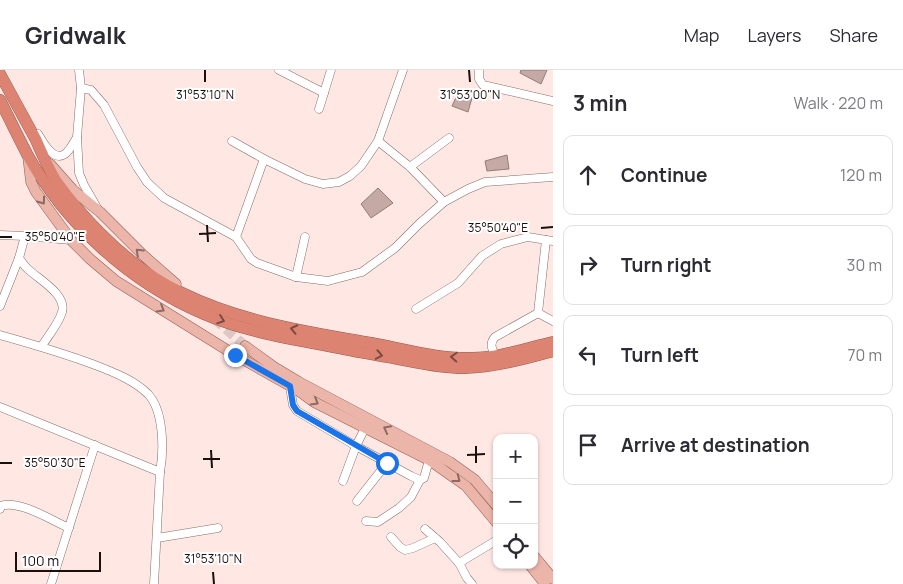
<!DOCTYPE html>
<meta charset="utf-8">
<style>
:root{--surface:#fff;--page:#f2f2f3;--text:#2b2b33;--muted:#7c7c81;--line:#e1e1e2}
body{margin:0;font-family:Manrope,sans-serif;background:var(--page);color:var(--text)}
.controls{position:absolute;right:15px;bottom:15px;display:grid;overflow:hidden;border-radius:10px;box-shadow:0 1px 4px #0004}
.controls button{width:45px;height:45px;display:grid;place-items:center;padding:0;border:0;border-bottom:1px solid var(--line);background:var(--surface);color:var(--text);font:25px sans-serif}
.scale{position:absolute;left:15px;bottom:12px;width:86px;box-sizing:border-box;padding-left:5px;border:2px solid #19100e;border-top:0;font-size:14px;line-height:18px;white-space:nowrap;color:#19100e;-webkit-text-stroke:4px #fff;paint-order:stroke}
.stop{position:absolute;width:15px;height:15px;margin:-11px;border:4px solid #1a73e8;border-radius:50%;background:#fff}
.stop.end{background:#1a73e8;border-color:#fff;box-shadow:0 1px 5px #0008}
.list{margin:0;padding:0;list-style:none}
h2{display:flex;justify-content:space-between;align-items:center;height:65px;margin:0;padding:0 20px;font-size:21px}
h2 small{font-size:16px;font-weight:400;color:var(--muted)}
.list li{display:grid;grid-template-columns:32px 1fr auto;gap:15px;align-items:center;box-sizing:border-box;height:80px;margin:0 10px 10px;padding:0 10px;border:1px solid var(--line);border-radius:10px}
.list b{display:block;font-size:19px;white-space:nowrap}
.list em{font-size:16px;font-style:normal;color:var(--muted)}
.icon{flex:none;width:28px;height:28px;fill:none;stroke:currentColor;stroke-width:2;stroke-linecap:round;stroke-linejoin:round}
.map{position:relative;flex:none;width:553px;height:514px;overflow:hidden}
header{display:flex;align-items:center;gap:30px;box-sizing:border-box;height:70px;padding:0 25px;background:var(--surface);border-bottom:1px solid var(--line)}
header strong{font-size:24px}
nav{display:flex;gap:28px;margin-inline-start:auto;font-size:18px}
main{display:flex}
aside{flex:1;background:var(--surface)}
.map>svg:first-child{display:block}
</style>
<header>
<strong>Gridwalk</strong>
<nav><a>Map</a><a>Layers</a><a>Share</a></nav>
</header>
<main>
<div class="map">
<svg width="553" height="514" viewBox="0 0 553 514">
<rect width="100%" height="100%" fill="#ffe8e4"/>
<g fill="#c4a9a4" stroke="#957c77">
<path d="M521,0h26l-6,14 -21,-11z"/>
<path d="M458,23l14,5 -4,14 -16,-6z"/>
<path d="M507,85l2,14 -22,2 -2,-10z"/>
<path d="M378,118l15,15 -22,15 -10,-14z"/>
</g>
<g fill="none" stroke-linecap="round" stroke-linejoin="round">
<path stroke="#dcc8c4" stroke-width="10" stroke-dasharray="10 5" stroke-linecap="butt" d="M215,249l30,27"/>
<g stroke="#856d68" stroke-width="9">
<g id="minor">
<path d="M79,0l2,18 -4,49 2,36 5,12 12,21"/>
<path d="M279,0l45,23"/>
<path d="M479,0v9l4,6 70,16"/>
<path d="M81,18l10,2 13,15 33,62 10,15 17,16 72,39 15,22 6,4 39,14 32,4 34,-9 33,-24 24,-24 25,-22 24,-13 17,-7 68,-5"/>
<path d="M319,39l12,-39"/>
<path d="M38,64c5,8 15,28 27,20 5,-4 9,-12 12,-17"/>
<path d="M232,71l32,18 41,20 18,5 16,-2 11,-6 11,-10 17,-25 25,-71"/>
<path d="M378,71l32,26 34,35"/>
<path d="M410,97l39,-29"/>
<path d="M0,165l25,1 46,4"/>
<path d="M25,166l-6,22c3,4 6,9 10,12 11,10 38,25 33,42 -3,11 -14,24 -20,34"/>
<path d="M236,167l28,-78"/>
<path d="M296,207l9,-40"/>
<path d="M0,236l19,-48"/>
<path d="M416,239l42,-26 24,-27 19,-12 27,-7 25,4"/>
<path d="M538,243l15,8"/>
<path d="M0,265c32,9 64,18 95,30 18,7 39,15 53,29 16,17 16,56 12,78"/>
<path d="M495,286c-3,-8 -6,-12 0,-19l43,-24 8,-73"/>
<path d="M290,317l3,18 4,6 59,35 55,30 9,4 4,-2 5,-18"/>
<path d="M0,337l160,65 -6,112"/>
<path d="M343,411l13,-35 9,-18"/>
<path d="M357,431l30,-38"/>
<path d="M0,439l1,-3c17,-7 52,15 68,22"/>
<path d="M366,451l12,1 21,-14 12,-11 9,-17"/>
<path d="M425,459l15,13 19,21"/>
<path d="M391,467l9,10 5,3 8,-2 22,-10"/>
<path d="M157,468l61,-10"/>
<path d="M51,514l44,-139"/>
<path d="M472,514l-5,-6 -8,-15 38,-23"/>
</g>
</g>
<g stroke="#985b4f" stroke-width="11">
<g id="major">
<path d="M28,86l3,26 5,10 35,48 19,19 26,22 16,10 103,64 64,36 15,11 115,58 37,26 31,37"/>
<path d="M50,94l23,26 27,22 43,43 33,29"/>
<path d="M245,276l29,21 25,15 151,80 25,18 22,26"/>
<path d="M534,486l19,23"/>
<path d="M530,495l15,19"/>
</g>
</g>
<g stroke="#985b4f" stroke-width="12">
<g id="highway">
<path d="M0,4c12,22 24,44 36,66 6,14 12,28 20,41 13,18 28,36 44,52 23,23 52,46 82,60 59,29 125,39 189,50 33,6 67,16 101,15 27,0 55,-10 81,-16"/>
<path d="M0,30c9,18 18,37 27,54 39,71 104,129 177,160 44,19 94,26 140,35 20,4 40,7 60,11 20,4 39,8 60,8 30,-1 60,-9 89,-17"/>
</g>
</g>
<use href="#minor" stroke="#fff" stroke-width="8"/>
<use href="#major" stroke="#ebb5aa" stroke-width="10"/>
<use href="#highway" stroke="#dd8372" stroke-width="11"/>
</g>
<defs><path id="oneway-chevron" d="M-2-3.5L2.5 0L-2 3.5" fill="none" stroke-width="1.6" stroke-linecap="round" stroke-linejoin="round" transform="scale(1.25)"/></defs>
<g stroke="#8c6b64">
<use href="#oneway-chevron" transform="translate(42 131) rotate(54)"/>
<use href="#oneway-chevron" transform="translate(139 182) rotate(-136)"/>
<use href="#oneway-chevron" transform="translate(161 239) rotate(31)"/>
<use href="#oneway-chevron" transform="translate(315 332) rotate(31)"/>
<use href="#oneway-chevron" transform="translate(387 359) rotate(-152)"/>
<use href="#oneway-chevron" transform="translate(457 409) rotate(37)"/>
</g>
<g stroke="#7b4a40">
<use href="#oneway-chevron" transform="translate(221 250) rotate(19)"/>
<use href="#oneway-chevron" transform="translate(294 259) rotate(-168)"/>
<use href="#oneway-chevron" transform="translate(379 285) rotate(11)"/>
<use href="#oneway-chevron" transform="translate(454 287) rotate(-177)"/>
</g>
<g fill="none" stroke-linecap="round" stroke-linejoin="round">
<path stroke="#1a73e8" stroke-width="6" d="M235,285l55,31 3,19 4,6 90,52"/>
</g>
<path fill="none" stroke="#19100e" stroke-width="2" d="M205,0v12M469,0l1,12M207,155l1,17M541,158l12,-1M199,164l17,-1M0,167h12M476,376v17M211,380l1,18M467,385l18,-1M203,389h17M0,393h12M213,502l1,12"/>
<g font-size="12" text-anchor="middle" fill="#19100e" stroke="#fff" stroke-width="4" stroke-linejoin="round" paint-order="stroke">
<text x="205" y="29">31°53'10"N</text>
<text x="470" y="29">31°53'00"N</text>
<text x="498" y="162">35°50'40"E</text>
<text x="55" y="171">35°50'40"E</text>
<text x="55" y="397">35°50'30"E</text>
<text x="213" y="493">31°53'10"N</text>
</g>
</svg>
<div class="controls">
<button>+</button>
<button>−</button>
<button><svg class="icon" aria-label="locate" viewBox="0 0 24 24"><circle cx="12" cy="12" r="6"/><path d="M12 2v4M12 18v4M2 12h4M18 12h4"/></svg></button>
</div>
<div class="scale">100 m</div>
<div class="stop" style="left:387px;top:393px"></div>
<div class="stop end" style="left:235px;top:285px"></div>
</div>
<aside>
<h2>3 min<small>Walk · 220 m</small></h2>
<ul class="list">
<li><svg class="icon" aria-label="ahead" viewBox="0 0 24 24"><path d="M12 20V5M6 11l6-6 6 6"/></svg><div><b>Continue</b></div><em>120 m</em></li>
<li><svg class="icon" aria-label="right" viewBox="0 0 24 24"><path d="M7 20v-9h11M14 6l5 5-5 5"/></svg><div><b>Turn right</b></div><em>30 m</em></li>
<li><svg class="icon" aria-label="left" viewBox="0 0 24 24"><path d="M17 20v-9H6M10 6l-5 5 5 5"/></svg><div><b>Turn left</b></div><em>70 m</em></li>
<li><svg class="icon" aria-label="arrive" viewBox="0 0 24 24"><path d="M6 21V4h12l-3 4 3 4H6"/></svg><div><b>Arrive at destination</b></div></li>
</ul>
</aside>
</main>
